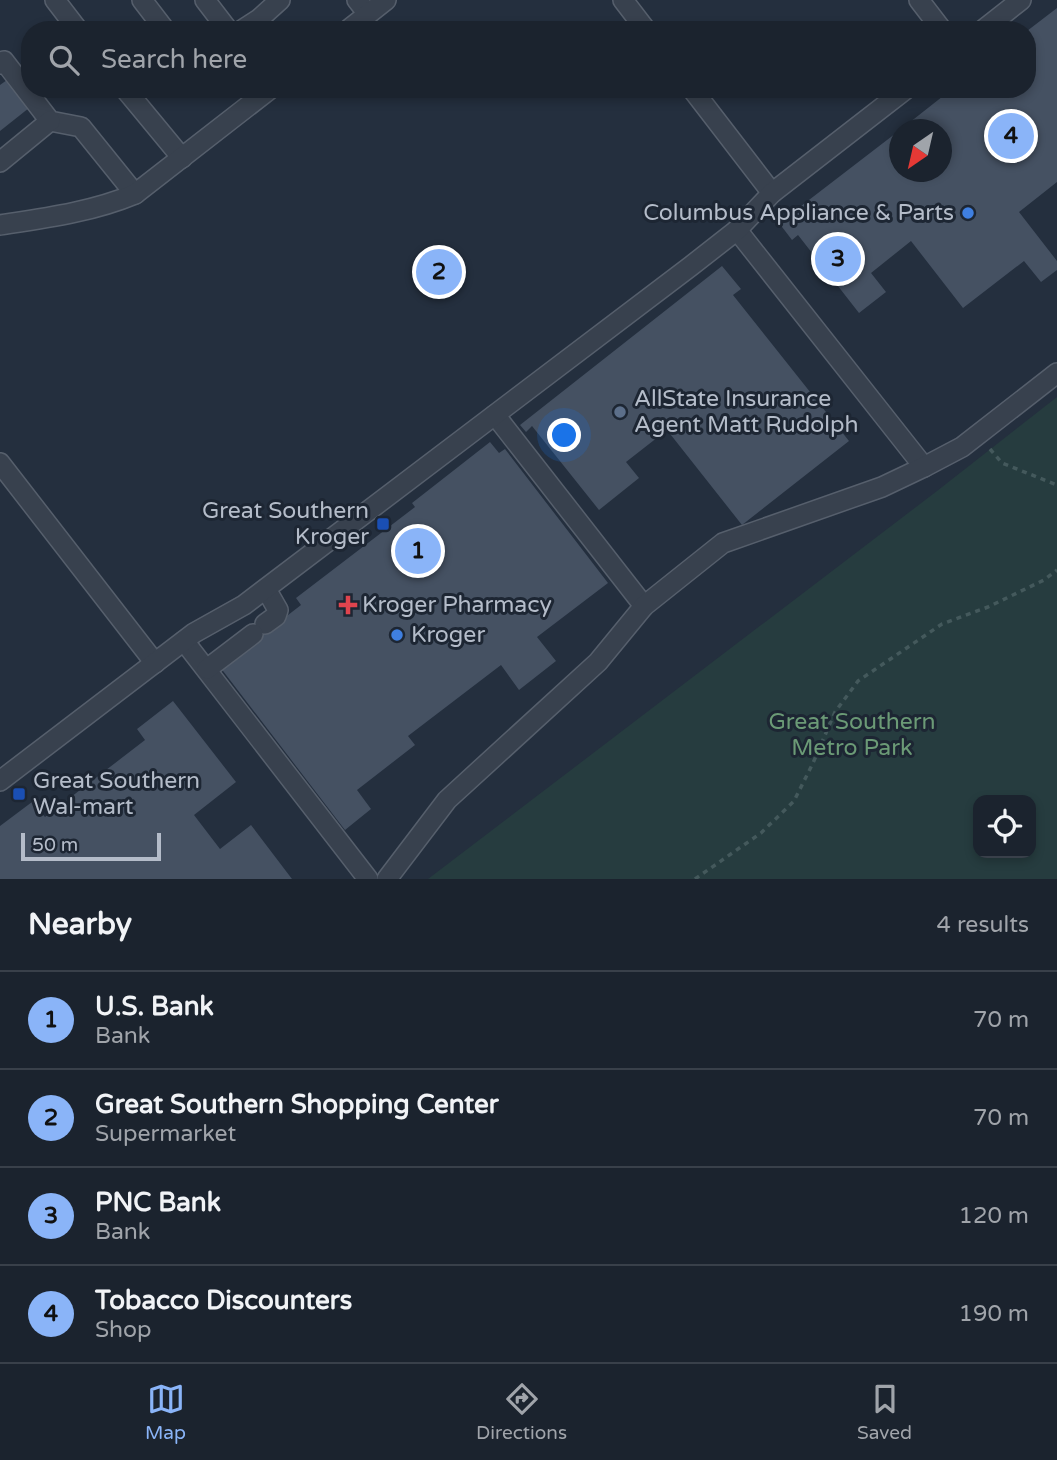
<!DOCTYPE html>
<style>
:root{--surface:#1b232e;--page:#242b36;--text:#f1f3f6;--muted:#a0a4aa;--line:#39404a;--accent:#8ab4f8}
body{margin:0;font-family:"Varela Round",sans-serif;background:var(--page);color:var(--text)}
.controls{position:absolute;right:21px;bottom:21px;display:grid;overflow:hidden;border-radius:14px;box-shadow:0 4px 10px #0003}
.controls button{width:63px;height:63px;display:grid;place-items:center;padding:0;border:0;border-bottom:2px solid var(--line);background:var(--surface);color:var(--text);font:35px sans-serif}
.compass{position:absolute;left:889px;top:119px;width:63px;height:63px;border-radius:50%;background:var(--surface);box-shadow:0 4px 10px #0003;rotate:214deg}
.scale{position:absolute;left:21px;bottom:18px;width:140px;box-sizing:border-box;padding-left:7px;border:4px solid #b4bcc9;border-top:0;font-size:19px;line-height:24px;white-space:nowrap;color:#b4bcc9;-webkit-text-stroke:5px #1d2633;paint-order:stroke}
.you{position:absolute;left:565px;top:436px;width:24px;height:24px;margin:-18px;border:5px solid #fff;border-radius:50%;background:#1a73e8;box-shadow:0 0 0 10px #1a73e833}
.badge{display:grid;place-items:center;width:46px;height:46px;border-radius:50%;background:var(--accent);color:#111;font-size:23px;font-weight:700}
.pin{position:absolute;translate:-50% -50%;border:4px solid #fff;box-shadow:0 2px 7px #0006}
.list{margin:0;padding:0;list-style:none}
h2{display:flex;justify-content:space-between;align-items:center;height:91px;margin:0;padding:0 28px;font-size:30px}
h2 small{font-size:23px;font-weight:400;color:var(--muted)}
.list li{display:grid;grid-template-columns:46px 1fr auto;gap:21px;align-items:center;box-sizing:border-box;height:98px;padding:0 28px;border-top:2px solid var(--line)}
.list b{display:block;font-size:26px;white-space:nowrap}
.list p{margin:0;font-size:23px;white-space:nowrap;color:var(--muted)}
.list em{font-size:23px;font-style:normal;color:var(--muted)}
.icon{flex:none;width:38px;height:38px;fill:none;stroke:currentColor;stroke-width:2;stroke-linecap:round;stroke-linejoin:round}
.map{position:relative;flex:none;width:1057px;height:879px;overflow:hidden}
.search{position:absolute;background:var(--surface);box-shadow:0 4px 10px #0003;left:21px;right:21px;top:21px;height:77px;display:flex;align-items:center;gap:18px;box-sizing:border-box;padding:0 24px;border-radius:28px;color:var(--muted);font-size:26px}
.sheet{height:483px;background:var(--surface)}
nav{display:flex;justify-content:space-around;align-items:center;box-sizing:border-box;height:98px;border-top:2px solid var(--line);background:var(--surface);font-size:19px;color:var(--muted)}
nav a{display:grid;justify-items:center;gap:4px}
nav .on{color:var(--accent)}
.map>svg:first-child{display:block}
</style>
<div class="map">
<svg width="1057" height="879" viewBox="0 0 1057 879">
<rect width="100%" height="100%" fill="#242f3e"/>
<path fill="#263c3f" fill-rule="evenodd" d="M1057,397v482h-629l509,-388zM1031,800v53h-53v-53z"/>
<g fill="#455162">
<path d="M1057,8v174l-38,30 38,49v9l-16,12 -17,-21 -61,47 -52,-67 -40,32 15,19 -27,21 -61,-78 -6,5 -13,-17 121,-93v42h42v-42h-42l52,-41h75v-58z"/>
<path d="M7,80l22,28 -29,23v-46z"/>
<path d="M722,266l19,23 -8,6 116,146 -107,84 -75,-95 -41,32 13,16 -40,32 -67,-84 -6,6 -6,-7z"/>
<path d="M490,442l9,11 6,-4 103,134 -71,54 19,24 -37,29 -18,-25 -93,71 7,9 -58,45 14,19 -26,21 -125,-163 29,-39 12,-9 9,10 31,-24 -5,-7 119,-91 -3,-4z"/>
<path d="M173,701l63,81 -42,33 26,34 31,-24 41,54h-292v-53l32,-24 13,15 100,-77 -8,-11z"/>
</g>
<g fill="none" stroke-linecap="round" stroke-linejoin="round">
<g stroke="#565f6c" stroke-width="22">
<g id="minor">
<path d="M55,0l23,30"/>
<path d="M142,0l23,30"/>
<path d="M205,0l23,30"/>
<path d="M357,0l11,14"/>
<path d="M623,0l23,30"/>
<path d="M919,0l23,30"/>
<path d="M242,30l17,-11 21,-19"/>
<path d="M348,30l38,-30"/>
<path d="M983,30l38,-30"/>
<path d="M0,64l4,-3 46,60 31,6 54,67"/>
<path d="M125,89l57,69"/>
<path d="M692,89l80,104"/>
<path d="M0,162l50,-41"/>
<path d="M0,225c46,-7 92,-13 135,-31l135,-105"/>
<path d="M737,230l187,237"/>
<path d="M495,415l149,191"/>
<path d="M0,463l155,200"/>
<path d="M265,624l11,-8 2,-6 -12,-21"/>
<path d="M184,641l184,238"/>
<path d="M207,669l46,-35"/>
<path d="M0,781l194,-148 50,-28 447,-339 46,-36 35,-37 134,-104"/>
<path d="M387,879l60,-79 151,-138 46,-56 79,-63 159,-56 42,-20 38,-20 95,-74"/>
</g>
</g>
<g stroke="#44595c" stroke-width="3.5" stroke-dasharray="5 5" stroke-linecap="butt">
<path d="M990,449l12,14 55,22"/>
<path d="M695,879l66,-46 33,-32 19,-38 22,-51 23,-31 84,-57 46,-17 56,-27 13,-10"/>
</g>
<use href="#minor" stroke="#38414e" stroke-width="19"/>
</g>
<g fill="#3f7fe0" stroke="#1d2633" stroke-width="2.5">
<circle cx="968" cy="213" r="7"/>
<circle cx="397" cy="635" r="7"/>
</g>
<circle fill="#5c6f8a" stroke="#1d2633" stroke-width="2.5" cx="620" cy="412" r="7"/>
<g fill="#1a4fb4" stroke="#1d2633" stroke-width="2.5">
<rect x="376" y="517" width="14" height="14" rx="3.5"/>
<rect x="12" y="787" width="14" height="14" rx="3.5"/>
</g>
<path fill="#e0444e" stroke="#1d2633" stroke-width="2.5" d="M344.5 594.5h7v7h7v7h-7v7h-7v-7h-7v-7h7z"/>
<g text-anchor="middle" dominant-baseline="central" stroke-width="6" stroke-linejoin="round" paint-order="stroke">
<g font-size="23" fill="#b4bcc9" stroke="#1d2633" text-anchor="start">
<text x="954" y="213" text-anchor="end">Columbus Appliance &amp; Parts</text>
<text x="634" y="399">AllState Insurance<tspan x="634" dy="26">Agent Matt Rudolph</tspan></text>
<text x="369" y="511" text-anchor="end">Great Southern<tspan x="369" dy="26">Kroger</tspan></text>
<text x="362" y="605">Kroger Pharmacy</text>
<text x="411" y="635">Kroger</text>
<text x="33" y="781">Great Southern<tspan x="33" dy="26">Wal-mart</tspan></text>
</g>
<g font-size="23" fill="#6b9a76" stroke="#1d2633">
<text x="852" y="722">Great Southern<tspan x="852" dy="26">Metro Park</tspan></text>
</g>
</g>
</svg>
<div class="controls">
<button><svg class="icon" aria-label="locate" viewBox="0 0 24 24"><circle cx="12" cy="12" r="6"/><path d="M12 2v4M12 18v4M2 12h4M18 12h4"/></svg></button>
</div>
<svg class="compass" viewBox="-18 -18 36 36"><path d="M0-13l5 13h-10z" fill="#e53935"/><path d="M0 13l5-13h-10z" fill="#a0a4aa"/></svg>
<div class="scale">50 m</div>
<div class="you"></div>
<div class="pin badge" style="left:418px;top:551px">1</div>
<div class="pin badge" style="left:439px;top:272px">2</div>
<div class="pin badge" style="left:838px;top:259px">3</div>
<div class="pin badge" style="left:1011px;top:136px">4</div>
<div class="search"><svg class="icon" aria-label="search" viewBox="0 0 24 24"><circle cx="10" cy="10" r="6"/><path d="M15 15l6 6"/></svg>Search here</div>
</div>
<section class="sheet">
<h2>Nearby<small>4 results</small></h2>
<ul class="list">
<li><span class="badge">1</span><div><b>U.S. Bank</b><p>Bank</p></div><em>70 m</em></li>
<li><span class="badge">2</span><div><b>Great Southern Shopping Center</b><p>Supermarket</p></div><em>70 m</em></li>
<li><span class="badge">3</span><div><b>PNC Bank</b><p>Bank</p></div><em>120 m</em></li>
<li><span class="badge">4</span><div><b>Tobacco Discounters</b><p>Shop</p></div><em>190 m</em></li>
</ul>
</section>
<nav>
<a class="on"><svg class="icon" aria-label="map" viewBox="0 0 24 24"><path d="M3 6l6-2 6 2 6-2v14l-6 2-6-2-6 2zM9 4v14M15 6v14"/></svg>Map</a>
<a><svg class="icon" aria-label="directions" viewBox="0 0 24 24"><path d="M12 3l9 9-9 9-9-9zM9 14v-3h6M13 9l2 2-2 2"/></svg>Directions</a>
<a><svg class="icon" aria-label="saved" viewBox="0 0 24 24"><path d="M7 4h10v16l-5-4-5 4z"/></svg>Saved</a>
</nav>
